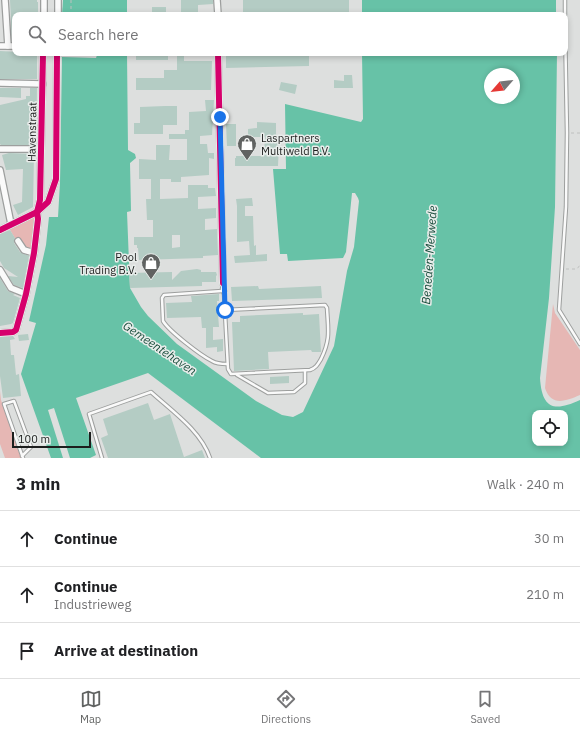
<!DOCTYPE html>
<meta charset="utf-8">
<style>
:root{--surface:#fff;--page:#f2f2f2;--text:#202124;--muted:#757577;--line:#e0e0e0;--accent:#606261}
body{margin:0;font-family:"IBM Plex Sans",sans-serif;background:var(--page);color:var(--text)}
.controls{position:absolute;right:12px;bottom:12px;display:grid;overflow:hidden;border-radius:8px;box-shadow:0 2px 6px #0003}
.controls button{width:36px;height:36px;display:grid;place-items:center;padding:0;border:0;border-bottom:1px solid var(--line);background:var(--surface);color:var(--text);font:20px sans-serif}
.compass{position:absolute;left:484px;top:68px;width:36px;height:36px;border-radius:50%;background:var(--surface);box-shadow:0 2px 6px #0003;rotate:242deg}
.scale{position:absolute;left:12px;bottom:10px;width:79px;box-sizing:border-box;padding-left:4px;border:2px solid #1c1e1d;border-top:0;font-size:11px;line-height:14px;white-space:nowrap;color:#1c1e1d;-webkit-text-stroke:3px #e9edeb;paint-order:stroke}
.stop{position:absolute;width:12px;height:12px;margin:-9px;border:3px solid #1a73e8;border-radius:50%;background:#fff}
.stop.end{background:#1a73e8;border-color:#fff;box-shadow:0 1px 4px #0008}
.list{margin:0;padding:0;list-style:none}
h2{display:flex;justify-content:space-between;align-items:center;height:52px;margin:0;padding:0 16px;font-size:17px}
h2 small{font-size:13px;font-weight:400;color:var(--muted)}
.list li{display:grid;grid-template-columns:26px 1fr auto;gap:12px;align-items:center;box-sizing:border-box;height:56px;padding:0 16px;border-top:1px solid var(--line)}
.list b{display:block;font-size:15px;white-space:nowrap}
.list p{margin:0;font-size:13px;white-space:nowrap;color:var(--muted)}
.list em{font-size:13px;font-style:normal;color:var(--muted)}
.icon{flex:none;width:22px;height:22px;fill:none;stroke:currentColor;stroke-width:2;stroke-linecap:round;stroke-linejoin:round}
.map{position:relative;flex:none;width:580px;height:458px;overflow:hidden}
.search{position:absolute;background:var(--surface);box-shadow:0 2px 6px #0003;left:12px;right:12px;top:12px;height:44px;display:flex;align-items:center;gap:10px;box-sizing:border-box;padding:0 14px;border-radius:8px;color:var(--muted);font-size:15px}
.sheet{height:220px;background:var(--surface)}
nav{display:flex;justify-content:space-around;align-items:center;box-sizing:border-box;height:56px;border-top:1px solid var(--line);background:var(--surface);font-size:11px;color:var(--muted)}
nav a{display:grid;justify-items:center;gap:2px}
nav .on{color:var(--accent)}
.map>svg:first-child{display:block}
</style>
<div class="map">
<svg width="580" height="458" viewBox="0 0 580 458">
<rect width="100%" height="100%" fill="#dddfde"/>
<g fill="#e6b7b4">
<path d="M34,215l1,1 -4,33h-2l-4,-2 -5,-8 -4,1 -7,-12z"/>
<path d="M553,304l2,9 25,37v45c-14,6 -29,12 -35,-7z"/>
<path d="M0,391l1,9 20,58h-16l-5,-14z"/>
</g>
<g fill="#67c2a7" fill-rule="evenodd">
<path d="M63,0h64v15h-65z"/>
<rect x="362" y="0" width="194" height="15"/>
<path d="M62,53h65l1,97 7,4 1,4 -6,5 1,48 -4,1 3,76 11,19 7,9 29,28 79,57 26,14 11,2 10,-5 31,-66 13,-75 7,-24 5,-46 -1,-3 -3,-5h-3l-6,59 -3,6 -55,3 -1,-7h-7l-7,-85h13l-1,-65 76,18 2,-3 -1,-66h195l-2,154 -6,91 -9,80c2,31 14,34 40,22v58h-319l-113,-85 -72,25 20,57 -6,3h-20l-16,-50 -6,2 15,48h-12l-30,-84 15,-51 -7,-2 17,-76 3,-28h9l2,-34 2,-126 34,1 1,-3zM490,74h24v24h-24zM535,413h30v30h-30z"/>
</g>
<g fill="#b4ccc4" fill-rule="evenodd">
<path d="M10,0h27v2h1v13h-23v24h-3z"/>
<path d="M181,0h32v4l-15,1v10h-17z"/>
<rect x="243" y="0" width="106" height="15"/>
<rect x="152" y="7" width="14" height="8"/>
<path d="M0,51l37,2v26h-37z"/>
<rect x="136" y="53" width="32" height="7"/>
<path d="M177,53h7v8h28l-1,29h-75v-12h28v-8h13z"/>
<path d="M226,53h83v13l-83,2z"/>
<path d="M344,75h8l1,13h-19v-8l10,1z"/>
<path d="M281,82l16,3 -2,9 -16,-4z"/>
<path d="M0,88h21v10l-21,-1z"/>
<path d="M30,88h7l-1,57h-35l-1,-1v-39l26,-6v-3h4z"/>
<path d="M205,100h9l-2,35 -12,1v8h7l1,9h6v6l-5,-1v17l-28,2v5h-10v-3h-11v20l28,-1v-13h20v3h7l1,8 -18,1v12l18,-1v10l-11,1v11l12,-1 1,26 -15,1v2l-64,2 -1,-12h-1v-3h-3v-8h19v-17h-6l-1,-21h5v-20h-12v-20l17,1v-15h14l-1,15h18v-21h-18v-5h16v-4h4v-18l17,-1zM172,235h8v12l-8,1z"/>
<path d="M165,106h12v19h-14v9h-29v-11h6v-16z"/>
<path d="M257,122l19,1v13l3,6 -1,24h-43v-8h1v-2h28l1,-19h-17v-8l9,-1z"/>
<path d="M226,124h10v22h-9z"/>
<path d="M9,153l25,1 -1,53 -15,8 -5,-10 9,-3 1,-33 -17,1 -4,-15z"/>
<path d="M252,198l1,8h-8v10h8l1,30 2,-1v10l11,-1v7l-32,2 -1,-7 16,-1 -1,-14 -12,1v-36l-1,-7z"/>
<path d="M10,230l5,8 -1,5 6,9 9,4 -6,32 -9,-3 -6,-9 10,1 -14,-9 -4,-7v-27z"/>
<path d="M197,269l4,1v2h15l1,3 -1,1v6h-14v4l-72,2 -1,-15 43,-1v8l9,-9z"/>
<path d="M0,278l8,13 7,3 -2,1 7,3 -7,25 -2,1 -11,2z"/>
<path d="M258,286l1,3 62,-3 1,12 -90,3 -1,-14z"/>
<path d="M219,294v7h-2l2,26h-6v13l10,-1v12l-6,1v-5l-11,1v-20h-4l-1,-11 -34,1 -1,-15 26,-1 -1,-6z"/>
<path d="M303,313v2l16,-1 2,38h-9l-1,-2 -43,2 1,17 -35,2 -2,-49h8v-6z"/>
<path d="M28,334l1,6 -10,1 -1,-6z"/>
<path d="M13,336l2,3 -5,1 1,15h3l2,20 3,-1 2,22 -18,2 -3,-22v-39z"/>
<path d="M289,376v7l-19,1v-7z"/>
<path d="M148,403l6,17 16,-6 14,43 18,-7 3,8h-97l-7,-20 7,-3 -5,-16z"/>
</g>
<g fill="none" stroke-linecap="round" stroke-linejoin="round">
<g stroke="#9d9f9e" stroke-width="4.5">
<g id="service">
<path d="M565,0v15"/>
<path d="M565,25l2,108 -1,74 -7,103 21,34"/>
<path d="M223,283l2,8 -1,3 -2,-5z"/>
<path d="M222,291l-58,4 -2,3 1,23c6,10 37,34 49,40 5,3 9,3 15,3"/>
<path d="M224,294l4,75 3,5 79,-4c6,-2 8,-6 11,-11 10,-20 7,-30 6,-51l-2,-3 -100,5"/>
<path d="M237,375l31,18 26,-1 11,-9v-12"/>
<path d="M22,456l9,-9 -17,-46 -10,3 19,54"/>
<path d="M102,458l-13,-44 62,-22c21,19 50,39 59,66"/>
</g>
</g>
<g stroke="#9d9f9e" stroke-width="8">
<g id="minor">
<path d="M5,0l3,46"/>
<path d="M217,0l1,15"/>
<path d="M44,15v-15"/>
<path d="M58,15v-15"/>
<path d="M0,46h15"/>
<path d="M218,53l5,230"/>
<path d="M0,83l43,1"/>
<path d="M0,149h41"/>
<path d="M0,170l11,54"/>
<path d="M0,230l37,-18 11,-10 8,-23 1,-126"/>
<path d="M18,241l6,9 10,3"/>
<path d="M0,270l11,18 15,6"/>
<path d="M0,333l13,-1 3,-2 10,-36 8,-41 4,-34 -1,-7 3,-12 3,-147"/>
</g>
</g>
<g stroke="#bec0bf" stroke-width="1" stroke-dasharray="3 3" stroke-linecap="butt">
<path d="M71,15v-15"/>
<path d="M571,133h9"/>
<path d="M566,269h11l3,-4"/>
</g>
<use href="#service" stroke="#fafafa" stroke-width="2.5"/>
<use href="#minor" stroke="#fafafa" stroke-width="5.5"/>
<g stroke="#e9edeb" stroke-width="8">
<g id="cycleway">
<path d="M218,53l5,230"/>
<path d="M0,230l37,-18 11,-10 8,-23 1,-126"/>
<path d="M0,333l13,-1 3,-2 10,-36 8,-41 4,-34 -1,-7 3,-12 3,-147"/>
</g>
</g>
<use href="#cycleway" stroke="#d6006c" stroke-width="6"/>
</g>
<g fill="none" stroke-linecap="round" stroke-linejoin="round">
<path stroke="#1a73e8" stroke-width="5" d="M220,117l5,193"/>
</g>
<defs>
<g id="shop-pin" transform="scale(1)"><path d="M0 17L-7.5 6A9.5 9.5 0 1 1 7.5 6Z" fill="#606261" stroke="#e9edeb"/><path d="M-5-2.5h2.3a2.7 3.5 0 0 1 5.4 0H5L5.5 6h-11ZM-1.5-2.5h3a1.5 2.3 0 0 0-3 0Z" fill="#fff"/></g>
</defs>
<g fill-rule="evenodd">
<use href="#shop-pin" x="247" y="144"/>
<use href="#shop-pin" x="151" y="263"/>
</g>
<g text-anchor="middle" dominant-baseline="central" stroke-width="3" stroke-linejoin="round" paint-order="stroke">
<g font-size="11" fill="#1c1e1d" stroke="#e9edeb">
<text transform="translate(32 132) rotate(-89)">Havenstraat</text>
</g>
<g font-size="11" fill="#1c1e1d" stroke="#e9edeb" text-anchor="start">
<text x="261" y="138">Laspartners<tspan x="261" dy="13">Multiweld B.V.</tspan></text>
<text x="137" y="257" text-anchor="end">Pool<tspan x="137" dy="13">Trading B.V.</tspan></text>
</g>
<g font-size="12" font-style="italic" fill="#194d3c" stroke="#e9edeb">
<text transform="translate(429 255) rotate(-86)">Beneden-Merwede</text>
<text transform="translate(160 348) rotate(34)">Gemeentehaven</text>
</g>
</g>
</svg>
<div class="controls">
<button><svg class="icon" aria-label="locate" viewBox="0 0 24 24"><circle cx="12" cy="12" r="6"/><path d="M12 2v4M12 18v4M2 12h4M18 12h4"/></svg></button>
</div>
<svg class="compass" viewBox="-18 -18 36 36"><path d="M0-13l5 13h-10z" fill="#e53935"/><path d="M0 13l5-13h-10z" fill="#757577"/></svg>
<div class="scale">100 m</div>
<div class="stop" style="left:225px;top:310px"></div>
<div class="stop end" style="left:220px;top:117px"></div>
<div class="search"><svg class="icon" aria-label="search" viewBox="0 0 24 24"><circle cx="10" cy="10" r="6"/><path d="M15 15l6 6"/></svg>Search here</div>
</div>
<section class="sheet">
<h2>3 min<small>Walk · 240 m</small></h2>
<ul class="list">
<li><svg class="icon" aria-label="ahead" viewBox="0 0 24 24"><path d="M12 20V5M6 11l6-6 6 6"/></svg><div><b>Continue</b></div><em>30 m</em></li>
<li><svg class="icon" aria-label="ahead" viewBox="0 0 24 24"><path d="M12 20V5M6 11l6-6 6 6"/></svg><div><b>Continue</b><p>Industrieweg</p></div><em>210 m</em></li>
<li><svg class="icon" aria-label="arrive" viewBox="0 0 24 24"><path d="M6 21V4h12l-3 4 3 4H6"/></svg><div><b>Arrive at destination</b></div></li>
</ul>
</section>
<nav>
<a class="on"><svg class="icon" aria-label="map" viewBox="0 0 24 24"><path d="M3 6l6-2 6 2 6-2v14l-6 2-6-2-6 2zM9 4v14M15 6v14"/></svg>Map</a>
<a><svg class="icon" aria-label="directions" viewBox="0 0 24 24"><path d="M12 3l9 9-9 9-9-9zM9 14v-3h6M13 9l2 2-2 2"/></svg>Directions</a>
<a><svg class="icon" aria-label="saved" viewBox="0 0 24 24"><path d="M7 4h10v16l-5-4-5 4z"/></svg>Saved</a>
</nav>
